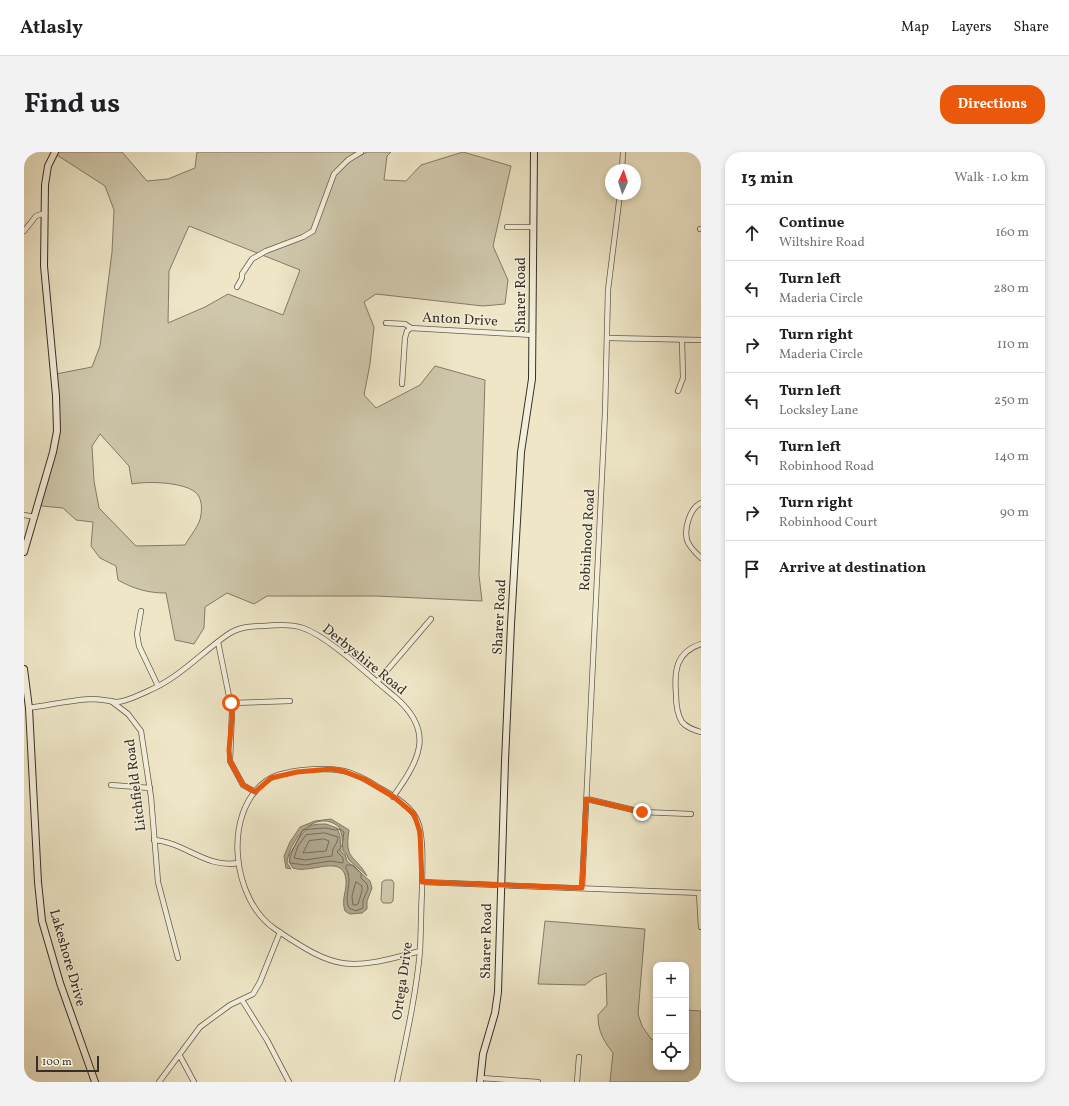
<!DOCTYPE html>
<meta charset="utf-8">
<style>
:root{--surface:#fff;--page:#f2f2f2;--text:#202124;--muted:#757577;--line:#e0e0e0;--accent:#ea580c}
body{margin:0;font-family:Vollkorn,serif;background:var(--page);color:var(--text)}
.controls{position:absolute;right:12px;bottom:12px;display:grid;overflow:hidden;border-radius:8px;box-shadow:0 2px 6px #0003}
.controls button{width:36px;height:36px;display:grid;place-items:center;padding:0;border:0;border-bottom:1px solid var(--line);background:var(--surface);color:var(--text);font:20px sans-serif}
.compass{position:absolute;left:581px;top:12px;width:36px;height:36px;border-radius:50%;background:var(--surface);box-shadow:0 2px 6px #0003;rotate:3deg}
.scale{position:absolute;left:12px;bottom:10px;width:63px;box-sizing:border-box;padding-left:4px;border:2px solid #372f25;border-top:0;font-size:11px;line-height:14px;white-space:nowrap;color:#372f25;-webkit-text-stroke:3px #f4efdb;paint-order:stroke}
.stop{position:absolute;width:12px;height:12px;margin:-9px;border:3px solid #ea580c;border-radius:50%;background:#fff}
.stop.end{background:#ea580c;border-color:#fff;box-shadow:0 1px 4px #0008}
.list{margin:0;padding:0;list-style:none}
h2{display:flex;justify-content:space-between;align-items:center;height:52px;margin:0;padding:0 16px;font-size:17px}
h2 small{font-size:13px;font-weight:400;color:var(--muted)}
.list li{display:grid;grid-template-columns:26px 1fr auto;gap:12px;align-items:center;box-sizing:border-box;height:56px;padding:0 16px;border-top:1px solid var(--line)}
.list b{display:block;font-size:15px;white-space:nowrap}
.list p{margin:0;font-size:13px;white-space:nowrap;color:var(--muted)}
.list em{font-size:13px;font-style:normal;color:var(--muted)}
.icon{flex:none;width:22px;height:22px;fill:none;stroke:currentColor;stroke-width:2;stroke-linecap:round;stroke-linejoin:round}
.map{position:relative;flex:none;width:677px;height:930px;overflow:hidden;border-radius:16px}
header{display:flex;align-items:center;gap:24px;box-sizing:border-box;height:56px;padding:0 20px;background:var(--surface);border-bottom:1px solid var(--line)}
header strong{font-size:19px}
nav{display:flex;gap:22px;margin-inline-start:auto;font-size:14px}
.intro{display:flex;align-items:center;justify-content:space-between;box-sizing:border-box;height:96px;padding:0 24px}
h1{margin:0;font-size:28px}
.button{padding:10px 18px;border-radius:16px;background:var(--accent);color:#fff;font-size:14px;font-weight:700}
main{display:flex;gap:24px;padding:0 24px}
aside{flex:1;background:var(--surface);border-radius:16px;box-shadow:0 2px 6px #0003}
.map>svg:first-child{display:block}
</style>
<header>
<strong>Atlasly</strong>
<nav><a>Map</a><a>Layers</a><a>Share</a></nav>
</header>
<div class="intro"><h1>Find us</h1><a class="button">Directions</a></div>
<main>
<div class="map">
<svg width="677" height="930" viewBox="0 0 677 930">
<rect width="100%" height="100%" fill="#eee6c7"/>
<filter id="stains"><feTurbulence type="fractalNoise" baseFrequency=".005" numOctaves="4"/><feColorMatrix values="0 0 0 0 .2 0 0 0 0 .09 0 0 0 0 .02 0 0 0 .5 -.17"/></filter>
<radialGradient id="worn" r=".72"><stop offset=".6" stop-color="#630" stop-opacity="0"/><stop offset="1" stop-color="#630" stop-opacity=".3"/></radialGradient>
<g fill="#cfc7ab" stroke="#837b68" fill-rule="evenodd">
<path d="M35,0h63l25,29 21,-2 27,-11 2,-16h159l-11,7 2,4 20,-11h24l-4,4 -3,24 22,1 15,-16 42,-13 48,14 -18,80 15,34 -3,24 -22,2 -107,-12 -12,8 10,25 -4,37 -6,31 12,13 44,-23 15,-19 50,14 -6,195 3,26 -106,-5h-109l-13,8 -27,-11 -22,14 -1,21 -10,16 -19,-4 -9,-47c-18,0 -32,-4 -48,-13l-2,-14 -16,-8 -9,-12 2,-24 -17,-2 -13,-12 -21,-2 -2,-2 15,-51 1,-79 36,-7 8,-21 12,-94 2,-42 -9,-24 -48,-31zM165,74l111,44 -17,45 -55,-21 -23,13 -37,16 1,-52zM76,282l29,32 3,18c15,-3 51,-2 63,8 7,5 7,16 6,23 -1,10 -11,21 -16,30l-49,1 -37,-38 -5,-27 -2,-35z"/>
<path d="M361,728h7l2,3 -1,18 -2,2h-8l-2,-3 1,-18z"/>
<path d="M521,769l100,8 -7,85 4,12 9,13 5,1v27h30v-57l15,1v71h-91l3,-29c-10,-13 -15,-22 -15,-38l9,-10 -1,-32 -12,5 -9,7 -47,-1z"/>
</g>
<g fill="#b0a890" stroke="#807865">
<path d="M307,667l18,11c-5,31 6,24 18,46l-18,-16 -3,-7 -3,-2 -1,-15 -3,-9c-24,-20 -50,14 -52,36l4,6 -5,-1 -2,-12 6,-14 10,-15 15,-6z"/>
<path d="M302,672l11,4 3,8 1,16 4,2 2,7 23,20 2,7 -5,13v8l-5,4 -12,1 -5,-3c-4,-12 2,-20 1,-31 -2,-23 -27,-11 -41,-11 -4,1 -8,0 -12,-1l-4,-6c2,-11 11,-29 21,-36 4,-2 11,-2 16,-2z"/>
</g>
<g fill="none" stroke-linecap="round" stroke-linejoin="round">
<g stroke="#746c5a" stroke-width="1">
<path d="M302,676l9,2 5,-1 4,3 -2,14 -5,6 6,6v5l-13,-2 -25,4 -15,-2 -1,-7 14,-26z"/>
<path d="M301,681l13,4 -1,5 -4,7 -1,7 -27,4 -11,-2 4,-12 8,-11z"/>
<path d="M300,687l5,2 -3,10 -23,2 6,-12z"/>
<path d="M323,713h6l8,8v5l6,6 1,5 -5,11v8l-7,3 -7,-3c-6,-13 5,-26 -3,-40z"/>
<path d="M332,730l6,4v5l-4,13 -2,1h-3l-1,-8z"/>
</g>
<g stroke="#655d4e" stroke-width="6">
<g id="street">
<path d="M598,18l1,-18"/>
<path d="M483,75h26"/>
<path d="M676,77h1"/>
<path d="M0,79l12,-15 9,-3"/>
<path d="M213,135l5,-9v-4l10,-15 14,-8 37,-14 10,-6 21,-57 14,-14 13,-8"/>
<path d="M362,171l19,1 6,4 122,7"/>
<path d="M584,186l93,2"/>
<path d="M378,232l3,-46 2,-7 4,-3"/>
<path d="M654,239l5,-13 -1,-38"/>
<path d="M677,351c-11,5 -17,25 -14,37 2,7 9,13 14,18"/>
<path d="M0,363l11,2"/>
<path d="M117,459l-4,23 2,12 19,40"/>
<path d="M194,490l14,69 -2,50 13,24 12,7"/>
<path d="M677,492c-25,8 -27,27 -25,50 0,9 1,20 6,28 5,6 12,8 19,10"/>
<path d="M353,530l54,-63"/>
<path d="M87,549l17,13 13,17 10,66 7,85 20,76"/>
<path d="M207,551l59,-2"/>
<path d="M5,556c21,-3 42,-8 63,-9 9,0 16,2 24,3 10,0 23,-7 32,-11 31,-13 52,-37 79,-56 11,-8 24,-9 37,-9 13,-1 27,-2 39,2 28,10 68,50 92,69 41,35 24,63 -2,100"/>
<path d="M87,633l39,3"/>
<path d="M563,647l55,13 49,2"/>
<path d="M130,688c30,2 53,29 84,23"/>
<path d="M398,730l279,11"/>
<path d="M558,736l23,-475 3,-123 12,-96"/>
<path d="M675,741l2,34"/>
<path d="M218,848l25,40 22,42"/>
<path d="M156,904l14,26"/>
<path d="M457,926l57,4"/>
<path d="M135,930l41,-55 30,-22 23,-11 7,-12 20,-50"/>
<path d="M373,930c9,-43 19,-87 23,-131 1,-20 1,-41 2,-61 0,-21 2,-45 -3,-65 -5,-18 -25,-29 -41,-38 -11,-7 -22,-13 -34,-16 -19,-4 -62,-2 -78,10 -44,32 -34,119 9,148 62,42 73,42 145,22"/>
<path d="M553,930l2,-25"/>
</g>
</g>
<g stroke="#372f25" stroke-width="8">
<g id="secondary">
<path d="M0,400l29,-100 4,-21 -1,-35 -12,-130 1,-81 3,-19 7,-14"/>
<path d="M0,517l5,39 9,174 4,39 18,62 35,99"/>
<path d="M456,930l3,-28 12,-41 3,-21 7,-231 6,-137 10,-172 11,-73 2,-227"/>
</g>
</g>
<use href="#street" stroke="#f4efdb" stroke-width="4.5"/>
<use href="#secondary" stroke="#f4efdb" stroke-width="6"/>
</g>
<g fill="none" stroke-linecap="round" stroke-linejoin="round">
<path stroke="#ea580c" stroke-width="5" d="M207,551l1,15 -3,32 1,11 13,24 12,7 16,-14 26,-6 35,-3 11,2 21,8 30,18 20,17 6,18 2,50 160,6 4,-89 56,13"/>
</g>
<g text-anchor="middle" dominant-baseline="central" stroke-width="3" stroke-linejoin="round" paint-order="stroke">
<g font-size="14" fill="#372f25" stroke="#f4efdb">
<text transform="translate(497 143) rotate(-90)">Sharer Road</text>
<text transform="translate(436 168) rotate(3)">Anton Drive</text>
<text transform="translate(564 388) rotate(-87)">Robinhood Road</text>
<text transform="translate(476 465) rotate(-87)">Sharer Road</text>
<text transform="translate(340 508) rotate(39)">Derbyshire Road</text>
<text transform="translate(112 633) rotate(-97)">Litchfield Road</text>
<text transform="translate(463 789) rotate(-89)">Sharer Road</text>
<text transform="translate(43 806) rotate(74)">Lakeshore Drive</text>
<text transform="translate(379 829) rotate(-82)">Ortega Drive</text>
</g>
</g>
<rect width="100%" height="100%" filter="url(#stains)"/>
<rect width="100%" height="100%" fill="url(#worn)"/>
</svg>
<div class="controls">
<button>+</button>
<button>−</button>
<button><svg class="icon" aria-label="locate" viewBox="0 0 24 24"><circle cx="12" cy="12" r="6"/><path d="M12 2v4M12 18v4M2 12h4M18 12h4"/></svg></button>
</div>
<svg class="compass" viewBox="-18 -18 36 36"><path d="M0-13l5 13h-10z" fill="#e53935"/><path d="M0 13l5-13h-10z" fill="#757577"/></svg>
<div class="scale">100 m</div>
<div class="stop" style="left:207px;top:551px"></div>
<div class="stop end" style="left:618px;top:660px"></div>
</div>
<aside>
<h2>13 min<small>Walk · 1.0 km</small></h2>
<ul class="list">
<li><svg class="icon" aria-label="ahead" viewBox="0 0 24 24"><path d="M12 20V5M6 11l6-6 6 6"/></svg><div><b>Continue</b><p>Wiltshire Road</p></div><em>160 m</em></li>
<li><svg class="icon" aria-label="left" viewBox="0 0 24 24"><path d="M17 20v-9H6M10 6l-5 5 5 5"/></svg><div><b>Turn left</b><p>Maderia Circle</p></div><em>280 m</em></li>
<li><svg class="icon" aria-label="right" viewBox="0 0 24 24"><path d="M7 20v-9h11M14 6l5 5-5 5"/></svg><div><b>Turn right</b><p>Maderia Circle</p></div><em>110 m</em></li>
<li><svg class="icon" aria-label="left" viewBox="0 0 24 24"><path d="M17 20v-9H6M10 6l-5 5 5 5"/></svg><div><b>Turn left</b><p>Locksley Lane</p></div><em>250 m</em></li>
<li><svg class="icon" aria-label="left" viewBox="0 0 24 24"><path d="M17 20v-9H6M10 6l-5 5 5 5"/></svg><div><b>Turn left</b><p>Robinhood Road</p></div><em>140 m</em></li>
<li><svg class="icon" aria-label="right" viewBox="0 0 24 24"><path d="M7 20v-9h11M14 6l5 5-5 5"/></svg><div><b>Turn right</b><p>Robinhood Court</p></div><em>90 m</em></li>
<li><svg class="icon" aria-label="arrive" viewBox="0 0 24 24"><path d="M6 21V4h12l-3 4 3 4H6"/></svg><div><b>Arrive at destination</b></div></li>
</ul>
</aside>
</main>
